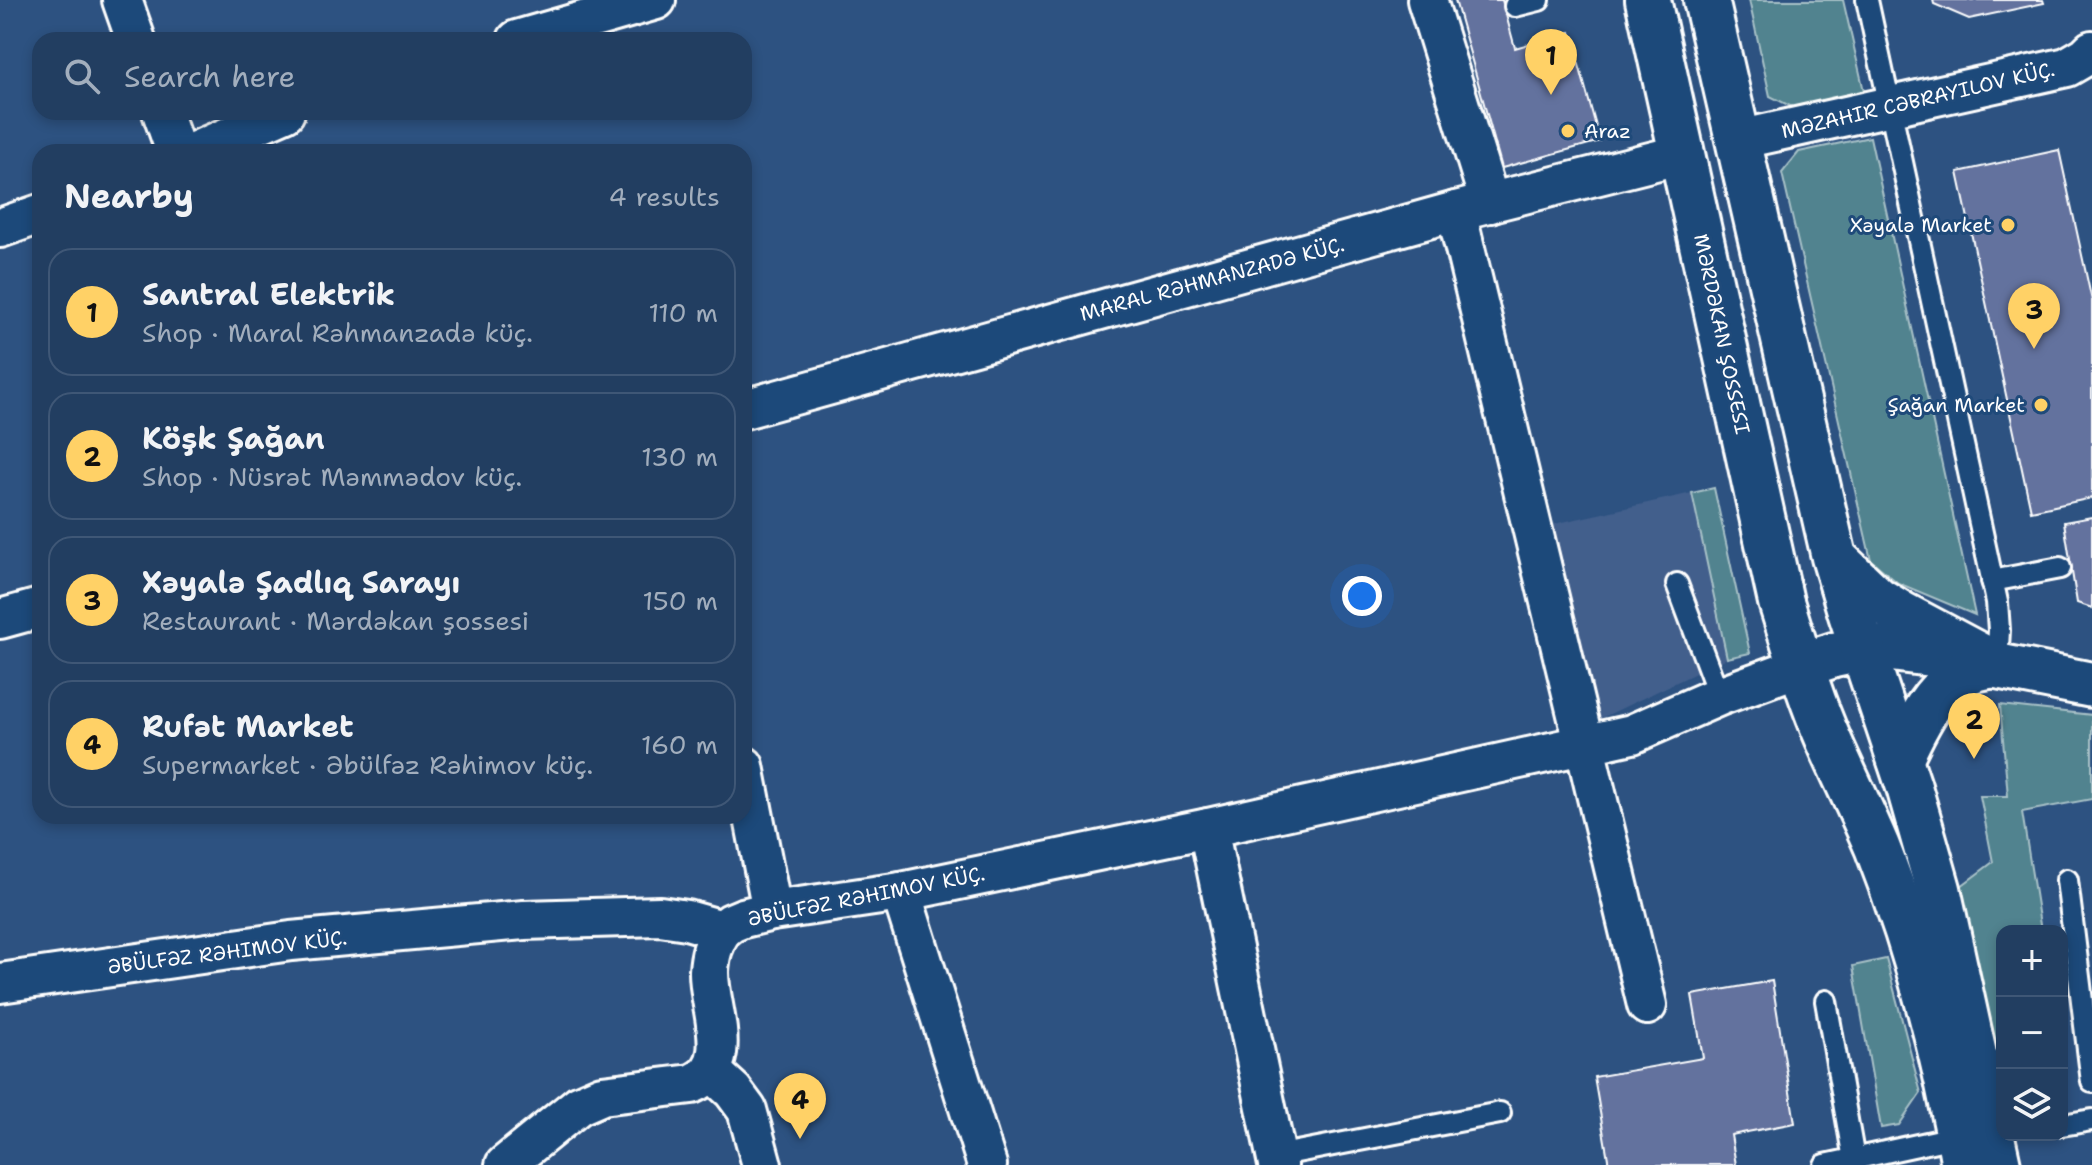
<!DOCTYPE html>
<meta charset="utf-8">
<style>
:root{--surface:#223e61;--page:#2a4567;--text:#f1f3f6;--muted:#a2aebd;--line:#3f5776;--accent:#ffd166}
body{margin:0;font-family:"Shantell Sans",sans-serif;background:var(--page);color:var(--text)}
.controls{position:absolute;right:24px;bottom:24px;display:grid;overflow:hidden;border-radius:16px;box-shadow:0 4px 12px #0003}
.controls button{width:72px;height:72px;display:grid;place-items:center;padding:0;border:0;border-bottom:2px solid var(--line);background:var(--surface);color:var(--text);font:40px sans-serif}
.you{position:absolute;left:1362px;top:596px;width:28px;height:28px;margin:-20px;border:6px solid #fff;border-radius:50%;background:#1a73e8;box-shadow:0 0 0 12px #1a73e833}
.badge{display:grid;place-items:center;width:52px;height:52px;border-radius:50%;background:var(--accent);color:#111;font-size:26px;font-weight:700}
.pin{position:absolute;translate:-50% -66px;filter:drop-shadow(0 2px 4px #0008)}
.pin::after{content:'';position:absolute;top:42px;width:28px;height:24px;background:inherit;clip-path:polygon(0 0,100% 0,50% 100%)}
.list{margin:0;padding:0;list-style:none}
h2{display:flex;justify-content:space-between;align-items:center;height:104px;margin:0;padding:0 32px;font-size:34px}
h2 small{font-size:26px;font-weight:400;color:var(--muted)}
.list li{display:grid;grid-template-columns:52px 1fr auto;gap:24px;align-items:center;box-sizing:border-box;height:128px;margin:0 16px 16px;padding:0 16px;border:2px solid var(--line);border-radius:24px}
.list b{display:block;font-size:30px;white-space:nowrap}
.list p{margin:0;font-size:26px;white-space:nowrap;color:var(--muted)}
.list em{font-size:26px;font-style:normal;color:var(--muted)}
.icon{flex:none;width:44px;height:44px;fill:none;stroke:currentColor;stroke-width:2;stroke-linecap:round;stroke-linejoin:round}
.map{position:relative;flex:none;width:2092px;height:1165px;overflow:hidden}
.search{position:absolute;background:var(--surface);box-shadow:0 4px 12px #0003;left:32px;top:32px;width:720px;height:88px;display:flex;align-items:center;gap:20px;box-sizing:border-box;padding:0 28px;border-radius:24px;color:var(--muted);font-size:30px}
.panel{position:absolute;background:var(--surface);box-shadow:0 4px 12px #0003;left:32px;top:144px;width:720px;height:680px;border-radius:24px}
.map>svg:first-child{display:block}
</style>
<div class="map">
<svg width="2092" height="1165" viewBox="0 0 2092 1165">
<rect width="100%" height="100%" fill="#2d5281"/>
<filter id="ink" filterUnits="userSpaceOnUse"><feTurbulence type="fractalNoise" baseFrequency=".0125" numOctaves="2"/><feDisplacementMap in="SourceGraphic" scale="16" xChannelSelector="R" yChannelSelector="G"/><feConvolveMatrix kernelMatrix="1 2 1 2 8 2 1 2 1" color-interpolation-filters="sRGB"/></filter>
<g filter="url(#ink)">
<path fill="#425f8c" d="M1692,493l35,165 -134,64 -48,-196z"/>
<g fill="#51838f" stroke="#a8c1c7" stroke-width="2">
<path d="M1749,0h94l21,91 -66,19 -28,-14z"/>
<path d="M1870,137l105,478 -77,-32 -27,-23 -89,-387 17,-21z"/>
<path d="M1714,488l36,165 -23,5 -35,-165z"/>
<path d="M2000,705l92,10v84l-70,13 19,119h-39v132l-61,-162 52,-39 -13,-66h28z"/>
<path d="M1886,959l35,134 -22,32 -18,3 -28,-162z"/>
</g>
<g fill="#64729e" stroke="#fff" stroke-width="2">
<path d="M1455,0h47l13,48 55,-16 30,109 -98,27z"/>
<path d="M1933,0h110l1,3 -75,16 -35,-15z"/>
<path d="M2059,150l33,151v197l-61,13 -73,-339z"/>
<path d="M2092,517v91l-15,-5 -13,-81z"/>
<path d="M1772,981l23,142 -64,12 5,30h-127l-15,-88 109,-19 -11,-63z"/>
</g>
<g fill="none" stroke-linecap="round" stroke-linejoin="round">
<g stroke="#fff" stroke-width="26">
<g id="lane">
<path d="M1867,0l130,602 2,28 -2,35"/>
<path d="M1515,6l24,-6"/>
<path d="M1992,581l68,-13"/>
<path d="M1677,584l42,112"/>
<path d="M2067,880l25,202"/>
<path d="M1826,1001l29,164"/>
<path d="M2062,1125l30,-5"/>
<path d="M1276,1156l224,-43"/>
<path d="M1825,1165l134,-29"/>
</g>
</g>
<g stroke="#fff" stroke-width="44">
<g id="street">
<path d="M122,0l14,40"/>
<path d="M1427,0l63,203"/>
<path d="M517,40l139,-40"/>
<path d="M162,112l14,40"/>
<path d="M1738,140l329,-73 19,-11 6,-6"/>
<path d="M194,152l91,-40"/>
<path d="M1456,211l191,794"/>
<path d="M0,228l40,-14"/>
<path d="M744,409l712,-198 226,-57"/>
<path d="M0,619l40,-11"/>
<path d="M744,766l28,145"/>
<path d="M1208,828l70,337"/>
<path d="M901,892l86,273"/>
<path d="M0,983l291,-42 233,-21 136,-4 27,4 35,10 9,-7 12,-5 29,-7 129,-19 307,-64 424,-94 87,-38 82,-30"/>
<path d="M711,1071l22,20 14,19 15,55"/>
<path d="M505,1165l74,-60 23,-10 90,-11c46,-19 16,-76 17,-113 1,-16 4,-27 13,-41"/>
</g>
</g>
<g stroke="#fff" stroke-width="50">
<path id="secondary" d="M1801,666l33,-11 29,-6 20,-1 64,8 145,29"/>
</g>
<g stroke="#fff" stroke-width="50">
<g id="primary">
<path d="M1648,0l133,602c15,47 28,94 48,139 15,35 33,70 48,106 40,102 68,210 87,318"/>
<path d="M1706,0l128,557 17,57 58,173 29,102 60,276"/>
<path d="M1836,560l41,39 24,15 96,51"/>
<path d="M1900,759c16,-34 34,-75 72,-89 8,-3 17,-4 25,-5"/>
</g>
</g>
<use href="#lane" stroke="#1f4a7a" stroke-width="20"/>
<use href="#street" stroke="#1f4a7a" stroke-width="38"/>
<use href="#secondary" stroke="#1f4a7a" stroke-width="44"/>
<use href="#primary" stroke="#1f4a7a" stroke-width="44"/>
</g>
</g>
<g fill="#ffd166" stroke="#1f4a7a" stroke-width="3">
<circle cx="1568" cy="131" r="8"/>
<circle cx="2008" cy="225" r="8"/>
<circle cx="2041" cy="405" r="8"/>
</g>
<g text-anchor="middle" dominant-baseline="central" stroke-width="6" stroke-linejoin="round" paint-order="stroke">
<g font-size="20" fill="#fff" stroke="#1f4a7a">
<text transform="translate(1918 100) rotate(-13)">MƏZAHIR CƏBRAYILOV KÜÇ.</text>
<text transform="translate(1212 279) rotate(-15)">MARAL RƏHMANZADƏ KÜÇ.</text>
<text transform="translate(1722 334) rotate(78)">MƏRDƏKAN ŞOSSESI</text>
<text transform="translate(866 896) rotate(-11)">ƏBÜLFƏZ RƏHIMOV KÜÇ.</text>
<text transform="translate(227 952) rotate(-7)">ƏBÜLFƏZ RƏHIMOV KÜÇ.</text>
</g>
<g font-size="20" fill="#fff" stroke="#1f4a7a" text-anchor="end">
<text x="1584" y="131" text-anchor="start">Araz</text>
<text x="1992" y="225">Xəyalə Market</text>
<text x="2025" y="405">Şağan Market</text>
</g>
</g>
</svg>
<div class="controls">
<button>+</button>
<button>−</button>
<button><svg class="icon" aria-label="layers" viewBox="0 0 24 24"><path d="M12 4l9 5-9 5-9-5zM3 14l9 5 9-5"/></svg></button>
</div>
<div class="you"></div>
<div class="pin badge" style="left:1551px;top:95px">1</div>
<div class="pin badge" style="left:1974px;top:759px">2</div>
<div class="pin badge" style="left:2034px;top:349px">3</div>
<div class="pin badge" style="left:800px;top:1139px">4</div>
<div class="search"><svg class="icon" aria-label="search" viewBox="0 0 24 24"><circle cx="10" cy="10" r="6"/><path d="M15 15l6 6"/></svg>Search here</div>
<section class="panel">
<h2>Nearby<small>4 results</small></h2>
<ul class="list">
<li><span class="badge">1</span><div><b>Santral Elektrik</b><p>Shop · Maral Rəhmanzadə küç.</p></div><em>110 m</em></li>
<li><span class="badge">2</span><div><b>Köşk Şağan</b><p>Shop · Nüsrət Məmmədov küç.</p></div><em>130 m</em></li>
<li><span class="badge">3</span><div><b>Xəyalə Şadlıq Sarayı</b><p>Restaurant · Mərdəkan şossesi</p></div><em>150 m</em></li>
<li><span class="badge">4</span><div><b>Rufət Market</b><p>Supermarket · Əbülfəz Rəhimov küç.</p></div><em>160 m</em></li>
</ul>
</section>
</div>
